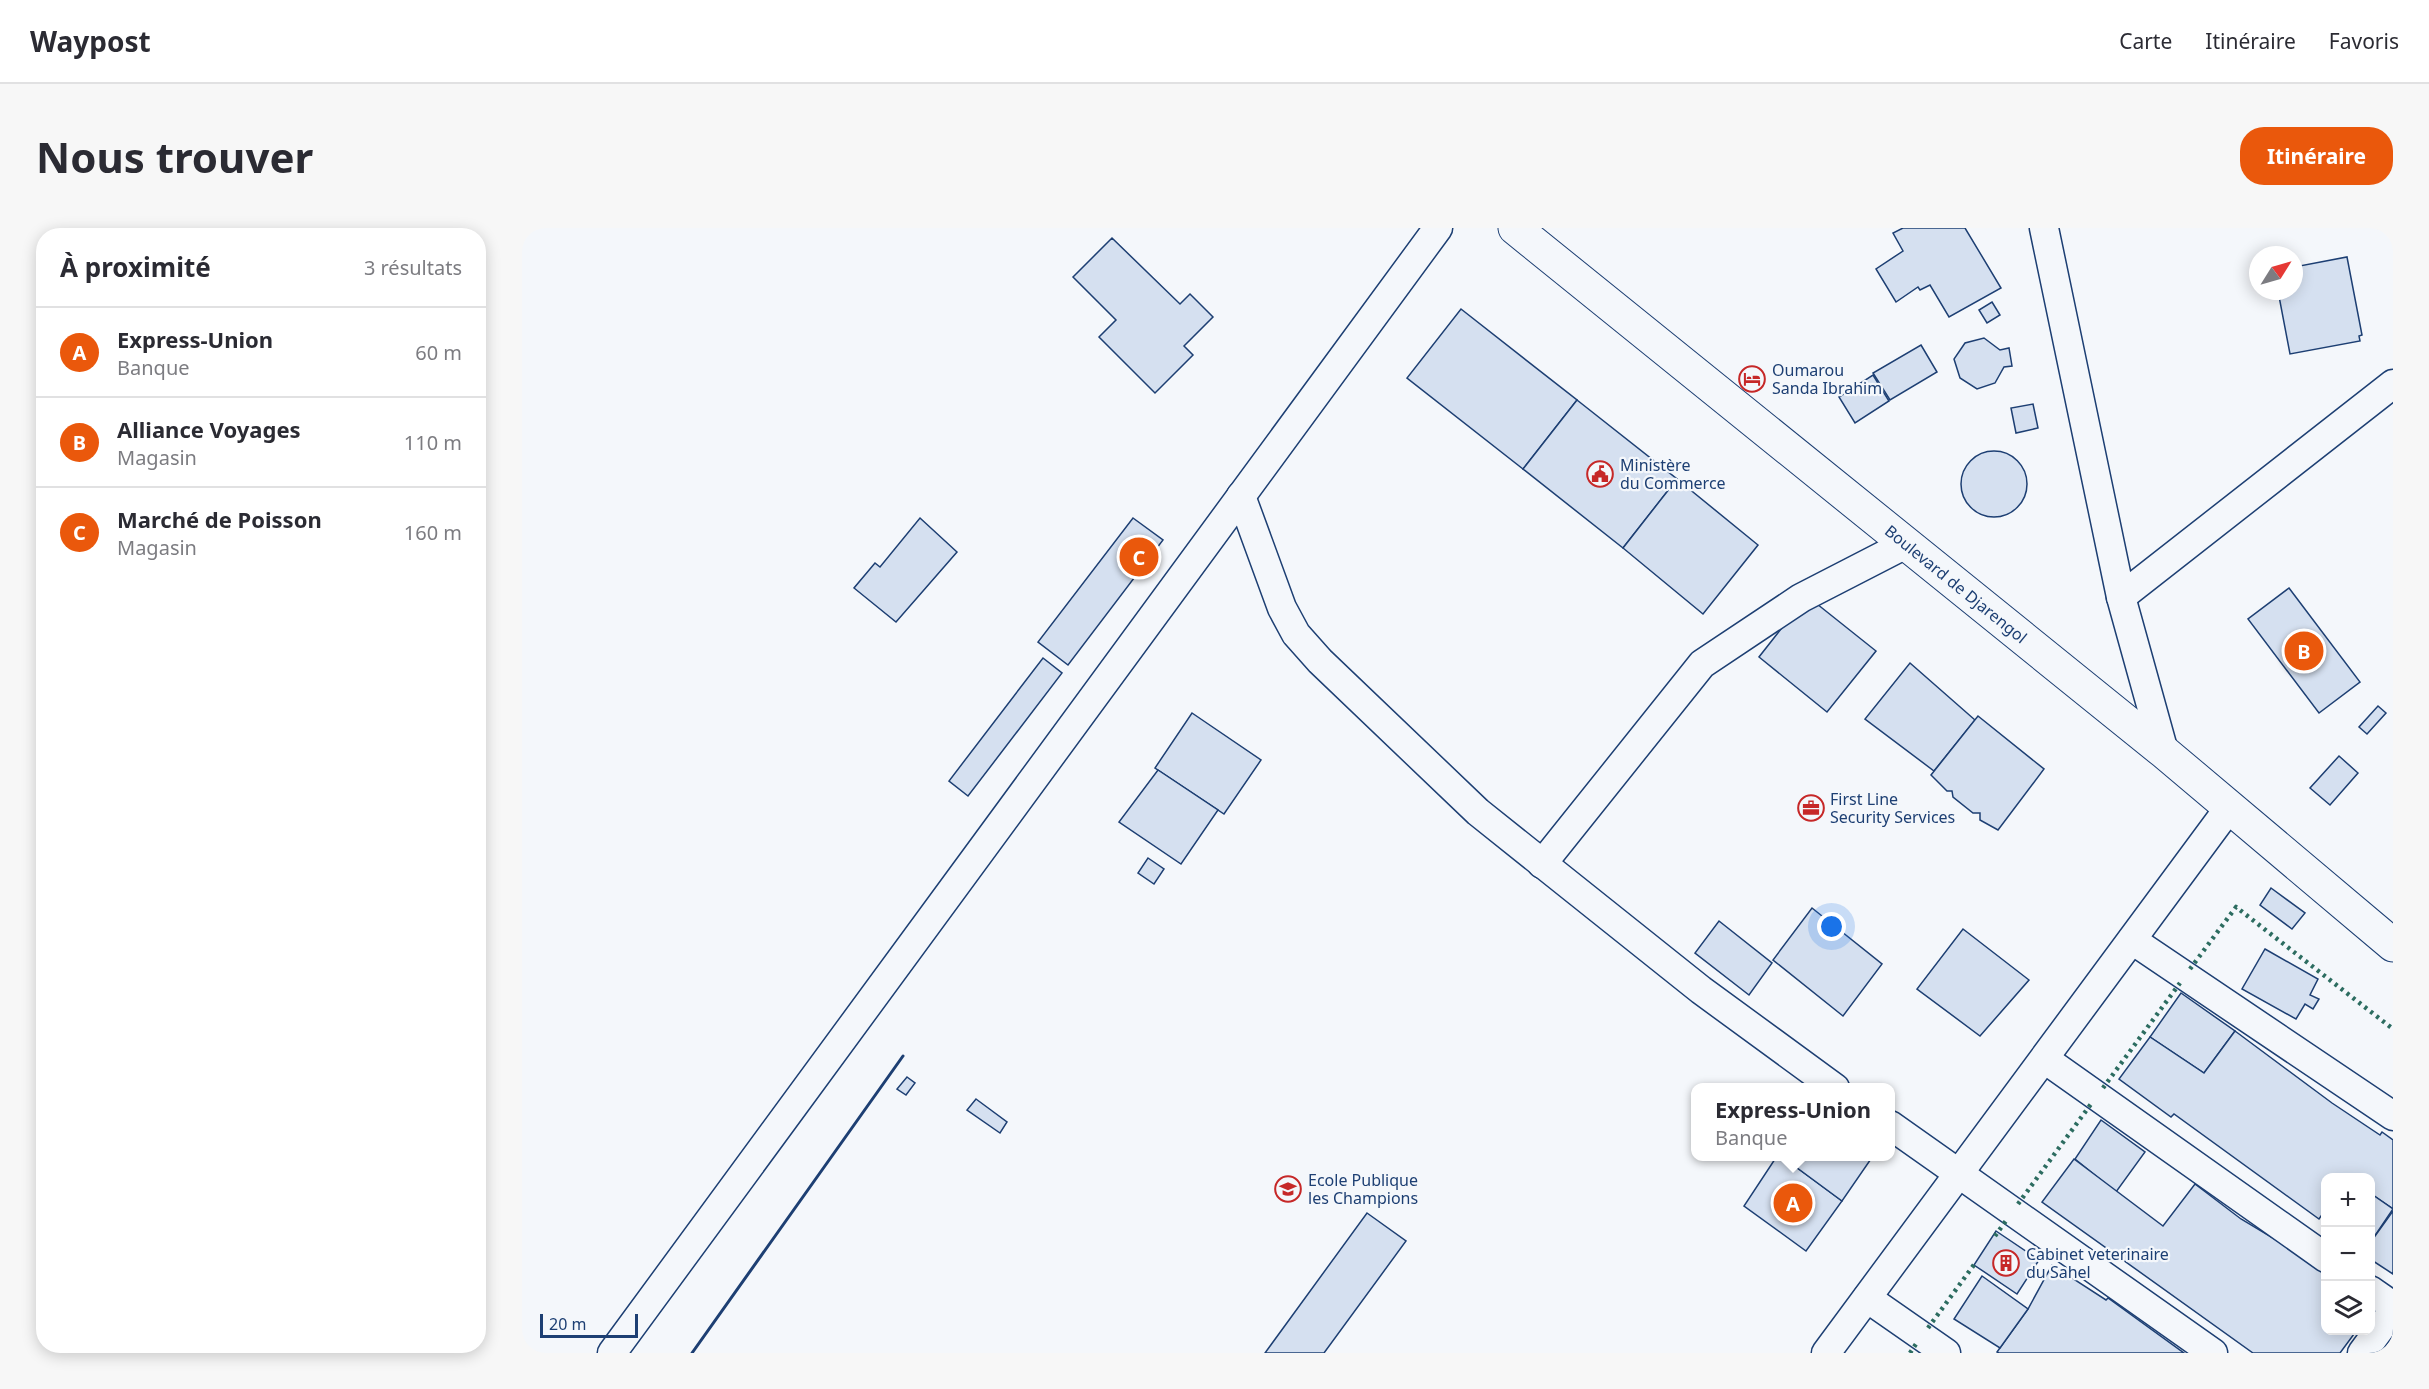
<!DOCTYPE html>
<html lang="fr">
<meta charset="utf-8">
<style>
:root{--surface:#fff;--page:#f7f7f7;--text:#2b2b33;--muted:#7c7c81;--line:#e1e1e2;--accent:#ea580c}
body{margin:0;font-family:"Noto Sans",sans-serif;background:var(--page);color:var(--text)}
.controls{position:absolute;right:18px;bottom:18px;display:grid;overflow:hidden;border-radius:12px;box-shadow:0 3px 15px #0003}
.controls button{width:54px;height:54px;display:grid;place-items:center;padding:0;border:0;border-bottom:2px solid var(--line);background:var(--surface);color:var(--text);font:30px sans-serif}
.compass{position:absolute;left:1727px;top:18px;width:54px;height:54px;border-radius:50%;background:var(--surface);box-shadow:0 3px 15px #0003;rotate:53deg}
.scale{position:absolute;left:18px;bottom:15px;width:98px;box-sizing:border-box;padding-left:6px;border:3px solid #1d3f73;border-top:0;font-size:16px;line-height:21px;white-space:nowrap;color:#1d3f73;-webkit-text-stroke:4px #f4f7fb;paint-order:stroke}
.you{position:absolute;left:1310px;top:699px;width:21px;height:21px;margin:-15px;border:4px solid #fff;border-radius:50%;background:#1a73e8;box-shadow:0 0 0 9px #1a73e833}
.badge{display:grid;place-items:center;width:39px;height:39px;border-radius:50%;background:var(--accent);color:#fff;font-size:20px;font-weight:700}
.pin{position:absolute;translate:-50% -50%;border:3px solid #fff;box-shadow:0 2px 6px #0006}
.popup{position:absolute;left:1169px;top:855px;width:204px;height:78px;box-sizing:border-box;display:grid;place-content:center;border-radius:12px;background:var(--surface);filter:drop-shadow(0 2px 4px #0005);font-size:20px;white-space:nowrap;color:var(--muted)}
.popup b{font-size:22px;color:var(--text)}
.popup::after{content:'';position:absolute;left:50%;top:100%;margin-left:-12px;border:12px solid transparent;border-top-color:var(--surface)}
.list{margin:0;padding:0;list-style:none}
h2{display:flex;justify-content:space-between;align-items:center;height:78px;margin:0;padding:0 24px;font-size:26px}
h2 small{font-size:20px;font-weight:400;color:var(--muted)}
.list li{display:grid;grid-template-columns:39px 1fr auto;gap:18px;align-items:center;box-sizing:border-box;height:90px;padding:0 24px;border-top:2px solid var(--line)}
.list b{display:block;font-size:22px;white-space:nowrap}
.list p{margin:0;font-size:20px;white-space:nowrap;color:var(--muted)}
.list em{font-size:20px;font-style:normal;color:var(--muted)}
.icon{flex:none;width:33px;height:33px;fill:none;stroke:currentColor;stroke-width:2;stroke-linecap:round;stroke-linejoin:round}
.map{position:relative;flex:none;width:1871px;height:1125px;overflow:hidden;border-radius:24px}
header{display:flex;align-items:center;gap:36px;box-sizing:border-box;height:84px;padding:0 30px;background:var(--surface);border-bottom:2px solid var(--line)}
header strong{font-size:28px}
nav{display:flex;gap:33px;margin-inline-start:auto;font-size:21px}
.intro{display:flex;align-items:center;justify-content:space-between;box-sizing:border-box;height:144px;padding:0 36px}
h1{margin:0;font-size:42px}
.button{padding:15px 27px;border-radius:24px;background:var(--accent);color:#fff;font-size:21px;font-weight:700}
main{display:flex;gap:36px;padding:0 36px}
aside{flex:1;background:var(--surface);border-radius:24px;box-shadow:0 3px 15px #0003}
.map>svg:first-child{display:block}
</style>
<header>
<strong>Waypost</strong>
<nav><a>Carte</a><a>Itinéraire</a><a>Favoris</a></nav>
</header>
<div class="intro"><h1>Nous trouver</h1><a class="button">Itinéraire</a></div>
<main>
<aside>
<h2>À proximité<small>3 résultats</small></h2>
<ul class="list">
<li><span class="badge">A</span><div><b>Express-Union</b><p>Banque</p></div><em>60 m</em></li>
<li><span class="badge">B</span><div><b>Alliance Voyages</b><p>Magasin</p></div><em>110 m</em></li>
<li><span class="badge">C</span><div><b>Marché de Poisson</b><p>Magasin</p></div><em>160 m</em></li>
</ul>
</aside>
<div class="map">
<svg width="1871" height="1125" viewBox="0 0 1871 1125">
<rect width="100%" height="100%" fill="#f4f7fb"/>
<g fill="#d5e0f0" stroke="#1d3f73" stroke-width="1.5">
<path d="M1381,0h62l36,60 -52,29 -19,-32 -10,5 -2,-3 -22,15 -20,-33 27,-18 -10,-18z"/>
<path d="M590,10l68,66 10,-10 23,23 -29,29 9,9 -38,38 -56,-56 17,-17 -43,-43z"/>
<path d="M1825,29l15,78 -3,1 1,5 -70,13 -12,-63h16v-24z"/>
<path d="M1470,74l8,13 -13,8 -8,-13z"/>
<path d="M939,81l116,91 -54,69 -116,-91z"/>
<path d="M1462,110l16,12 9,-2 3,18 -8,1 -9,16 -18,6 -17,-11 -6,-19 11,-16z"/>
<path d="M1399,117l16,27 -47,28 -17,-27z"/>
<path d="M1351,147l16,26 -34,22 -16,-26z"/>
<path d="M1055,172l100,79 -54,69 -100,-79z"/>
<path d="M1511,176l5,24 -22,5 -5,-25z"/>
<circle cx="1472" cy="256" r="33"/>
<path d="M1155,251l81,66 -55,69 -80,-66z"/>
<path d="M398,290l37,34 -61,70 -42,-34 21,-25 5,4z"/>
<path d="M611,290l30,22 -95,125 -30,-23z"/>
<path d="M1767,360l71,94 -41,31 -71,-94z"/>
<path d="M1285,368l69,55 -49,61 -68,-55z"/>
<path d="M521,430l19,15 -94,123 -19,-15z"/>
<path d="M1388,435l65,57 -41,51 -69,-52z"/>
<path d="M1856,478l8,7 -19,21 -8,-7z"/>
<path d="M670,485l69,47 -37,54 -69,-46z"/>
<path d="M1456,488l66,53 -46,61 -18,-10v-7h-7l-20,-16 -1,-6h-5l-16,-16z"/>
<path d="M1817,528l19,17 -28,32 -20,-17z"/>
<path d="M636,542l60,40 -37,54 -62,-42z"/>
<path d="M626,630l16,11 -10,15 -16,-11z"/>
<path d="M1749,660l34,25 -13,16 -32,-24z"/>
<path d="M1290,680l70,56 -39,52 -70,-56z"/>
<path d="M1197,693l53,42 -23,32 -54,-42z"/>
<path d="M1441,701l66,51 -49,56 -63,-47z"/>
<path d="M1743,721l53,30 -8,16 9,4 -6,10 -8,-5 -9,15 -54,-30z"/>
<path d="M1659,765l54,38 -31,42 -54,-36z"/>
<path d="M1713,803l97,72 48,32 2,-3 11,8v69l-23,-16v-15h-44v31l-7,10 -145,-105 -3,3 -52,-38 31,-42 54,36z"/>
<path d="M385,849l8,6 -9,12 -9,-6z"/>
<path d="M454,871l31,23 -7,11 -33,-23z"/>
<path d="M1579,892l44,32 -29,40 -41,-33z"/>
<path d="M1255,928h4l61,45 -36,50 -62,-45z"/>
<path d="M1259,928h92l-31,45z"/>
<path d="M1552,931l89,67 32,-42 46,35 50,30 35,26v55h31l-17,23h-87l-211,-151z"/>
<path d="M1848,965l23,16 -23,34z"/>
<path d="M1871,983v63l-23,-15v-16z"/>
<path d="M845,985l39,28 -82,112h-59z"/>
<path d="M1474,1003l43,29 -22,34 -43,-29z"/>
<path d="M1530,1037l54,35 2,-2 76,55h-185l-2,-1 31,-43z"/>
<path d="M1460,1048l46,33 -28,39 -46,-29z"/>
</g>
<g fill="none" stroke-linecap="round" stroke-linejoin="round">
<g stroke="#1d3f73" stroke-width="31">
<g id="street">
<path d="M1522,0l77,369 43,155"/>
<path d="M719,268l41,112 14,26 24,27 158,151 223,178 134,98"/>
<path d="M1599,369l272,-213"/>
<path d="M1020,636l160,-200 99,-66 105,-54"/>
<path d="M1610,712l261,176"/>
<path d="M1524,832l280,198"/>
<path d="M1368,897l323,228"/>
<path d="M1848,1062l23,16"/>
<path d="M1345,1070l79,55"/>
<path d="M90,1125l826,-1125"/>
<path d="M1304,1125l403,-545"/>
<path d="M1840,1125l31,-42"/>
</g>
</g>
<g stroke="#1d3f73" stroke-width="35">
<path id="primary" d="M993,0l649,524 229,193"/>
</g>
<use href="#street" stroke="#f4f7fb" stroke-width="28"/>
<use href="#primary" stroke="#f4f7fb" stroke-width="33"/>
<g stroke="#2c6c60" stroke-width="4.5" stroke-dasharray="3 4.5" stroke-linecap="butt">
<path d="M1668,741l46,-62 157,122"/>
<path d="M1581,860l77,-105"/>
<path d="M1496,976l73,-100"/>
<path d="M1473,1008l13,-18"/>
<path d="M1406,1100l48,-66"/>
<path d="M1388,1125l6,-9"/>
</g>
<path stroke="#1d3f73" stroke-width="3" d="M170,1125l211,-297"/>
</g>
<defs>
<g id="hotel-ring" transform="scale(1.35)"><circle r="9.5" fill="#f4f7fb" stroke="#c62828" stroke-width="1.5"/><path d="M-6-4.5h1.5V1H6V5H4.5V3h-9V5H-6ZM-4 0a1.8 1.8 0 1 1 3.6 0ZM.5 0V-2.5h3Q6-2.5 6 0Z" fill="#c62828"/></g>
<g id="civic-ring" transform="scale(1.35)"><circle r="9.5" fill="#f4f7fb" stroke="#c62828" stroke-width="1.5"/><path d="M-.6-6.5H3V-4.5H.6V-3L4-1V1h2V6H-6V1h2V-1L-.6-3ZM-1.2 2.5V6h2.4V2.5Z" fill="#c62828"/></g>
<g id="office-ring" transform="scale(1.35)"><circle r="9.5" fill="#f4f7fb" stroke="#c62828" stroke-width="1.5"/><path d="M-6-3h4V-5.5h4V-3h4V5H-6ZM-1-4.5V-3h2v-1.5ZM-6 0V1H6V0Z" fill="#c62828"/></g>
<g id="school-ring" transform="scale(1.35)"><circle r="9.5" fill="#f4f7fb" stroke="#c62828" stroke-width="1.5"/><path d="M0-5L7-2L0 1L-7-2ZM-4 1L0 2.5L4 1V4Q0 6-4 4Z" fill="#c62828"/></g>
<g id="building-ring" transform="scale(1.35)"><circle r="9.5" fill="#f4f7fb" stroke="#c62828" stroke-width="1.5"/><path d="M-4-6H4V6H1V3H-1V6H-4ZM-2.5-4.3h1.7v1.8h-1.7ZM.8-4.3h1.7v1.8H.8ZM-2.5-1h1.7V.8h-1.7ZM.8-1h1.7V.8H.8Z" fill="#c62828"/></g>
</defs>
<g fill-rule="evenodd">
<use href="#hotel-ring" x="1230" y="151"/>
<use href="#civic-ring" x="1078" y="246"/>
<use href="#office-ring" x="1289" y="580"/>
<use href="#school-ring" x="766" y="961"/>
<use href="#building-ring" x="1484" y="1035"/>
</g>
<g text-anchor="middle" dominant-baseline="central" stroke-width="4.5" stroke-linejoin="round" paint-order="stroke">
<g font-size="16" fill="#1d3f73" stroke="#f4f7fb" text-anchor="start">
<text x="1250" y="142">Oumarou<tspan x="1250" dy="18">Sanda Ibrahim</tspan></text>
<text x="1098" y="237">Ministère<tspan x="1098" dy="18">du Commerce</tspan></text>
<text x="1308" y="571">First Line<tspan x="1308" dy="18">Security Services</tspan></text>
<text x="786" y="952">Ecole Publique<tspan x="786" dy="18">les Champions</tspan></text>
<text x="1504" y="1026">Cabinet veterinaire<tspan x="1504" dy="18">du Sahel</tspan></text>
</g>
<g font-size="16" fill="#1d3f73" stroke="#f4f7fb">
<text transform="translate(1434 356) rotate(39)">Boulevard de Djarengol</text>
</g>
</g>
</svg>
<div class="controls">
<button>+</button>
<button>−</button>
<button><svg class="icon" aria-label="layers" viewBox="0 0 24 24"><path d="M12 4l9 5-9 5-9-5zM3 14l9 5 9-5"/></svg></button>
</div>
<svg class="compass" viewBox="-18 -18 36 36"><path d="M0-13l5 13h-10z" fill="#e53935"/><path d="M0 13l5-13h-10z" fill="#7c7c81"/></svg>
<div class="scale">20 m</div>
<div class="you"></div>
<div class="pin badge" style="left:1271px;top:975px">A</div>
<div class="popup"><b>Express-Union</b>Banque</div>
<div class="pin badge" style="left:1782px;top:423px">B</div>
<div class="pin badge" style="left:617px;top:329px">C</div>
</div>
</main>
